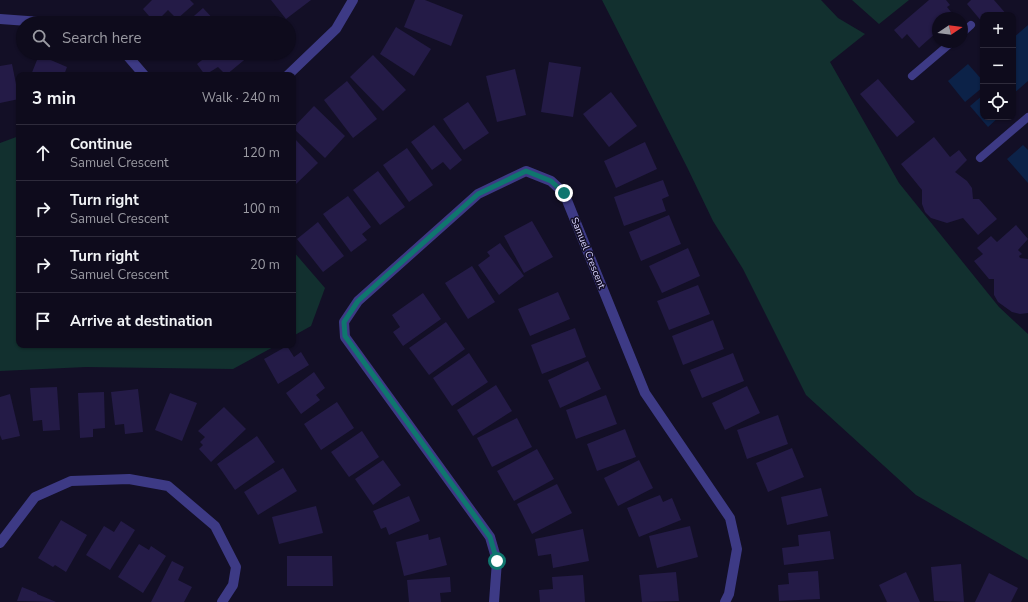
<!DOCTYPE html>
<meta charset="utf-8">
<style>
:root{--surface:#0e0b1c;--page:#1c1929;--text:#f1f3f6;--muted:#9b9ba3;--line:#2e2b3b}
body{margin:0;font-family:"Nunito Sans",sans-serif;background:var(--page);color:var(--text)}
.controls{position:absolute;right:12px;top:12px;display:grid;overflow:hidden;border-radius:8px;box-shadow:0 1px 3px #0004}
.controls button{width:36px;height:36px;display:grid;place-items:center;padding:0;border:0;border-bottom:1px solid var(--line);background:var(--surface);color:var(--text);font:20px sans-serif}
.compass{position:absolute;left:932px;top:12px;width:36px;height:36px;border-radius:50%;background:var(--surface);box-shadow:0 1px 3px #0004;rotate:77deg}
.stop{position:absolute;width:12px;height:12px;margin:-9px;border:3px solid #0f766e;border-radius:50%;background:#fff}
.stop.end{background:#0f766e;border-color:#fff;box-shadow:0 1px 4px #0008}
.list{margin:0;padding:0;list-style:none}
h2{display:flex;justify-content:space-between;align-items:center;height:52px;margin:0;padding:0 16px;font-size:17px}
h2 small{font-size:13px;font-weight:400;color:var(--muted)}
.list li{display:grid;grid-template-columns:26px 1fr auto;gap:12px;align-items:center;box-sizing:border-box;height:56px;padding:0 16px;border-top:1px solid var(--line)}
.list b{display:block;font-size:15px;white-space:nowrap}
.list p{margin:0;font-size:13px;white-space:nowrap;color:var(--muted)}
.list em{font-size:13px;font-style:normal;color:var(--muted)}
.icon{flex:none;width:22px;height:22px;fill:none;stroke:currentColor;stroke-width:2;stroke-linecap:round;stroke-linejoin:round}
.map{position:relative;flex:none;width:1028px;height:602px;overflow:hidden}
.search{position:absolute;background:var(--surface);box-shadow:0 1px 3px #0004;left:16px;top:16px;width:280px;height:44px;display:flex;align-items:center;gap:10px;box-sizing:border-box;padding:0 14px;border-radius:22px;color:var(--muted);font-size:15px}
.panel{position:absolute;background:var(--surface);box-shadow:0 1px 3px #0004;left:16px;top:72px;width:280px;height:276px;border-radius:8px}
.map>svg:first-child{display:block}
</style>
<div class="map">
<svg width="1028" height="602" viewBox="0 0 1028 602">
<rect width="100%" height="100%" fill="#130f26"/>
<g fill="#12302f">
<path d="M602,0h219l17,18 27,16 -35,28 69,121 100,124 29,27v226l-112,-65 -110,-100 -63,-126 -30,-48 -26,-54z"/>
<path d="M852,0h57l-30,24z"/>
<path d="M19,136v209h258l-44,24 -147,-2 -86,4v-228z"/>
<path d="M293,251l32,37 -14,38 -18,10z"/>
</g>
<g fill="#0c2248">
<path d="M1028,25v56l-15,13v-56z"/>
<path d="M968,64l15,17v6l-18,15 -17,-21z"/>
<path d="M983,95v22h16l-11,10 -18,-21z"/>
<path d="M1023,145l5,5v33l-21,-24z"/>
</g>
<g fill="#241b47">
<path d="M152,0h38l4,4 -17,15 -9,-9 -13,13 -12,-14z"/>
<path d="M271,0h40l-25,19z"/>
<path d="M415,0h10l38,15 -12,31 -47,-19z"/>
<path d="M929,0h17l4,5 -3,2 8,10 -17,1v13l-19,17 -12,-14 -5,5 -8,-9z"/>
<path d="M971,0h23l13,15h-24v8l-16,-19z"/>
<path d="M203,8l14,15h-31z"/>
<path d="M396,27l35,22 -17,27 -34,-22z"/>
<path d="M211,53h36l2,3 -23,19 -8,-8 -13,8 -8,-11z"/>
<path d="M39,55l28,12 -3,8h-33z"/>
<path d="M373,55l33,35 -23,21 -33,-34z"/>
<path d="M549,62l32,5 -8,50 -32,-5z"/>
<path d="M12,64l7,35 -19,4v-37z"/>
<path d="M515,69l11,46 -29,7 -11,-46z"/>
<path d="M878,79l37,43 -18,15 -37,-43z"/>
<path d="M347,81l30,38 -24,19 -29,-38z"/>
<path d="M611,92l26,34 -28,21 -26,-33z"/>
<path d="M468,102l21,31 -25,17 -21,-31z"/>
<path d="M314,106l31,30 -20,22 -32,-30z"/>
<path d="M434,125l28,35 -12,10 -7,-8 -11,8 -21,-28z"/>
<path d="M293,137l25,26 -22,21 -3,-2z"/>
<path d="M934,137l16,20 9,-7 8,10 -12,12 12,9 5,7 1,11h6l18,20 -19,16 -15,-17 -16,5 -16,-5 -6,-6 -3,-8v-14l-21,-26z"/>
<path d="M645,142l12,27 -41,19 -12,-27z"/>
<path d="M407,148l26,37 -24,17 -26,-37z"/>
<path d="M378,171l27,36 -25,18 -27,-35z"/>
<path d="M663,180l6,16 -7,3 4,12 -42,15 -10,-29z"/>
<path d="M348,196l23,31 -9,7 5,6 -16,12 -28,-38z"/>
<path d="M669,215l12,29 -40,17 -12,-29z"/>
<path d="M532,221l21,36 -29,16 -20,-37z"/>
<path d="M318,222l26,34 -21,16 -26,-33z"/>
<path d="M1016,225l12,14 -10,11 4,4 -3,2 1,2 8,1v54l-8,1 -8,-2 -14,-10 -4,-7v-16h-5l-15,-18 9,-7 -6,-6 14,-12 6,6z"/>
<path d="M500,243l24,33 -25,19 -21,-30 12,-9 -3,-4z"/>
<path d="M688,248l12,28 -38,17 -13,-27z"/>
<path d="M472,266l23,36 -27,17 -23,-36z"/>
<path d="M698,285l12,29 -41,16 -12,-29z"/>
<path d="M558,292l12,27 -40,17 -12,-27z"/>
<path d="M423,293l18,26 -38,27 -10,-14 7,-5 -8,-12z"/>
<path d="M713,320l11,29 -41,16 -11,-29z"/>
<path d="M446,322l19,27 -36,26 -20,-27z"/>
<path d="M575,328l11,29 -44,17 -11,-29z"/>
<path d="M287,346l7,11 7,-5 8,13 -31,19 -14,-25z"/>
<path d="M469,353l19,29 -36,24 -19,-28z"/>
<path d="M733,353l11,28 -42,17 -12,-28z"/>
<path d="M588,361l13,28 -41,19 -12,-28z"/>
<path d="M314,372l11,16 -9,7 4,5 -19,14 -15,-21z"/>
<path d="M496,385l16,26 -39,25 -16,-26z"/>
<path d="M747,386l13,27 -35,17 -13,-27z"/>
<path d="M57,387l3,43 -17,1 -1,-11 -9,1 -3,-33z"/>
<path d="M138,389l5,43 -18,2 -1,-10 -9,1 -4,-33z"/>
<path d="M104,392l1,36 -12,1v8l-13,1 -2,-45z"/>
<path d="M170,393l27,10 -15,38 -27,-11z"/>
<path d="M10,394l10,42 -18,4 -2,-5v-38z"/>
<path d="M606,395l11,29 -41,15 -10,-29z"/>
<path d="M337,402l17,26 -33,22 -17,-26z"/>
<path d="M224,407l22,22 -35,33 -12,-13 4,-4 -3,-3 5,-5 -7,-6z"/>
<path d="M778,415l10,29 -41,15 -10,-29z"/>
<path d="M517,418l15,29 -40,20 -15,-29z"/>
<path d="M625,429l11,28 -39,14 -10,-27z"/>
<path d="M362,431l17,26 -30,20 -18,-25z"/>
<path d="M257,436l18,26 -40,28 -18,-26z"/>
<path d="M792,448l12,29 -36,15 -12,-29z"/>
<path d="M537,449l17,30 -40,22 -17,-30z"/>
<path d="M383,460l18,25 -28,20 -18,-26z"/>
<path d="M639,460l14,28 -35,18 -14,-28z"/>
<path d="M283,468l14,23 -39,24 -14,-23z"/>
<path d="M557,484l15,29 -40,21 -15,-30z"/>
<path d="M821,488l7,28 -41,9 -6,-28z"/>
<path d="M660,495l3,7 9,-4 9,22 -42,17 -12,-29z"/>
<path d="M409,496l11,25 -31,14 -3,-8 -5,2 -8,-18z"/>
<path d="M316,506l7,27 -44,11 -7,-27z"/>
<path d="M61,520l26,15 -21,37 -11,-7 -2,2 -15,-9z"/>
<path d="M121,521l14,9 -25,40 -24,-15 18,-29 10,6z"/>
<path d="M690,526l8,31 -41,11 -8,-32z"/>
<path d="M583,529l6,32 -36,7 -2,-14 -13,2 -3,-17z"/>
<path d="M830,531l4,28 -50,6 -2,-17 17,-2 -1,-11z"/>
<path d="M428,534l1,6 11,-3 7,28 -43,11 -8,-34z"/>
<path d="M139,544l10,6 2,-4 15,10 -23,37 -25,-16z"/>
<path d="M287,556h45l1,30h-46z"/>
<path d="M172,561l12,6 -6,13 14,7 -8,15h-33z"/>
<path d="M961,564l3,38 -30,-1 -3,-34z"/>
<path d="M818,571l2,28 -41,2 -1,-16 11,-1 -1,-11z"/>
<path d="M676,572l3,29 -37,1 -3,-27z"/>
<path d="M906,572l14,30h-33l-8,-17z"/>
<path d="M989,573l29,15 -7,14h-36z"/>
<path d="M583,575l2,27h-45l-1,-12 14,-1 -1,-12z"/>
<path d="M450,577l1,15 -11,1 1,9h-32l-2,-22z"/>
<path d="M22,587l15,6v1l19,8 -39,-1z"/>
</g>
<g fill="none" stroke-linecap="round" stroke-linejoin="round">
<g stroke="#3d3a85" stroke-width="8">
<path d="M962,33l9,-8"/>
<path d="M912,76l40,-34"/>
<path d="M980,158l48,-41"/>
</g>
<g stroke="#3d3a85" stroke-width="10">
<path d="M0,19l55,4"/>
<path d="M125,53l19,22"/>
<path d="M288,75l48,-46 17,-29"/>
<path d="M0,543l35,-46 36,-16 58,-2 39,7 47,40 21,41 -3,18 -11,17"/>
<path d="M494,602l3,-41 -7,-24 -145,-200 -1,-15 14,-21 120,-107 48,-23 25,10 13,12 81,200 85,125 7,31 -8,45 -4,8"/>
</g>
</g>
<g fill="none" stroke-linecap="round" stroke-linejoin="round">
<path stroke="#0f766e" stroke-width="5" d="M497,561l-7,-24 -145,-201 -1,-14 14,-21 120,-107 48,-23 25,10 13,12"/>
</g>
<g text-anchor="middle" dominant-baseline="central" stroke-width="3" stroke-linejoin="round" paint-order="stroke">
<g font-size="10" fill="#d9d4ff" stroke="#130f26">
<text transform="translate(588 253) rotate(68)">Samuel Crescent</text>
</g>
</g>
</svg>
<div class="controls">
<button>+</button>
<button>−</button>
<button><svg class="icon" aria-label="locate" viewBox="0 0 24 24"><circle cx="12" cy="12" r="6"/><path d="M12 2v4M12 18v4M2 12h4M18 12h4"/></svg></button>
</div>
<svg class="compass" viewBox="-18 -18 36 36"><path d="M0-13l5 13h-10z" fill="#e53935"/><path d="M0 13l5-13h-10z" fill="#9b9ba3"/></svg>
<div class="stop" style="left:497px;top:561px"></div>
<div class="stop end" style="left:564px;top:193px"></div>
<div class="search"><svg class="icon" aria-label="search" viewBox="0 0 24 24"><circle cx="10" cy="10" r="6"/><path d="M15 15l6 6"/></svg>Search here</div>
<section class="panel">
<h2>3 min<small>Walk · 240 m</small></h2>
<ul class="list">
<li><svg class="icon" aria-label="ahead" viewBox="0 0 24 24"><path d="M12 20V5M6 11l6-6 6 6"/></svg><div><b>Continue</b><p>Samuel Crescent</p></div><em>120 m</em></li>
<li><svg class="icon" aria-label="right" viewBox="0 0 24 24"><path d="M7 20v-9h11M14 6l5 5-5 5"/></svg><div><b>Turn right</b><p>Samuel Crescent</p></div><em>100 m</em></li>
<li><svg class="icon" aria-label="right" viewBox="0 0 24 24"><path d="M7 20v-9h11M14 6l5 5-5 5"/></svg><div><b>Turn right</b><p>Samuel Crescent</p></div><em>20 m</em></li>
<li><svg class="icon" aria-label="arrive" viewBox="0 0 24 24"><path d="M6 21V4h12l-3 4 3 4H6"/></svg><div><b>Arrive at destination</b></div></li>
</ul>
</section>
</div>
